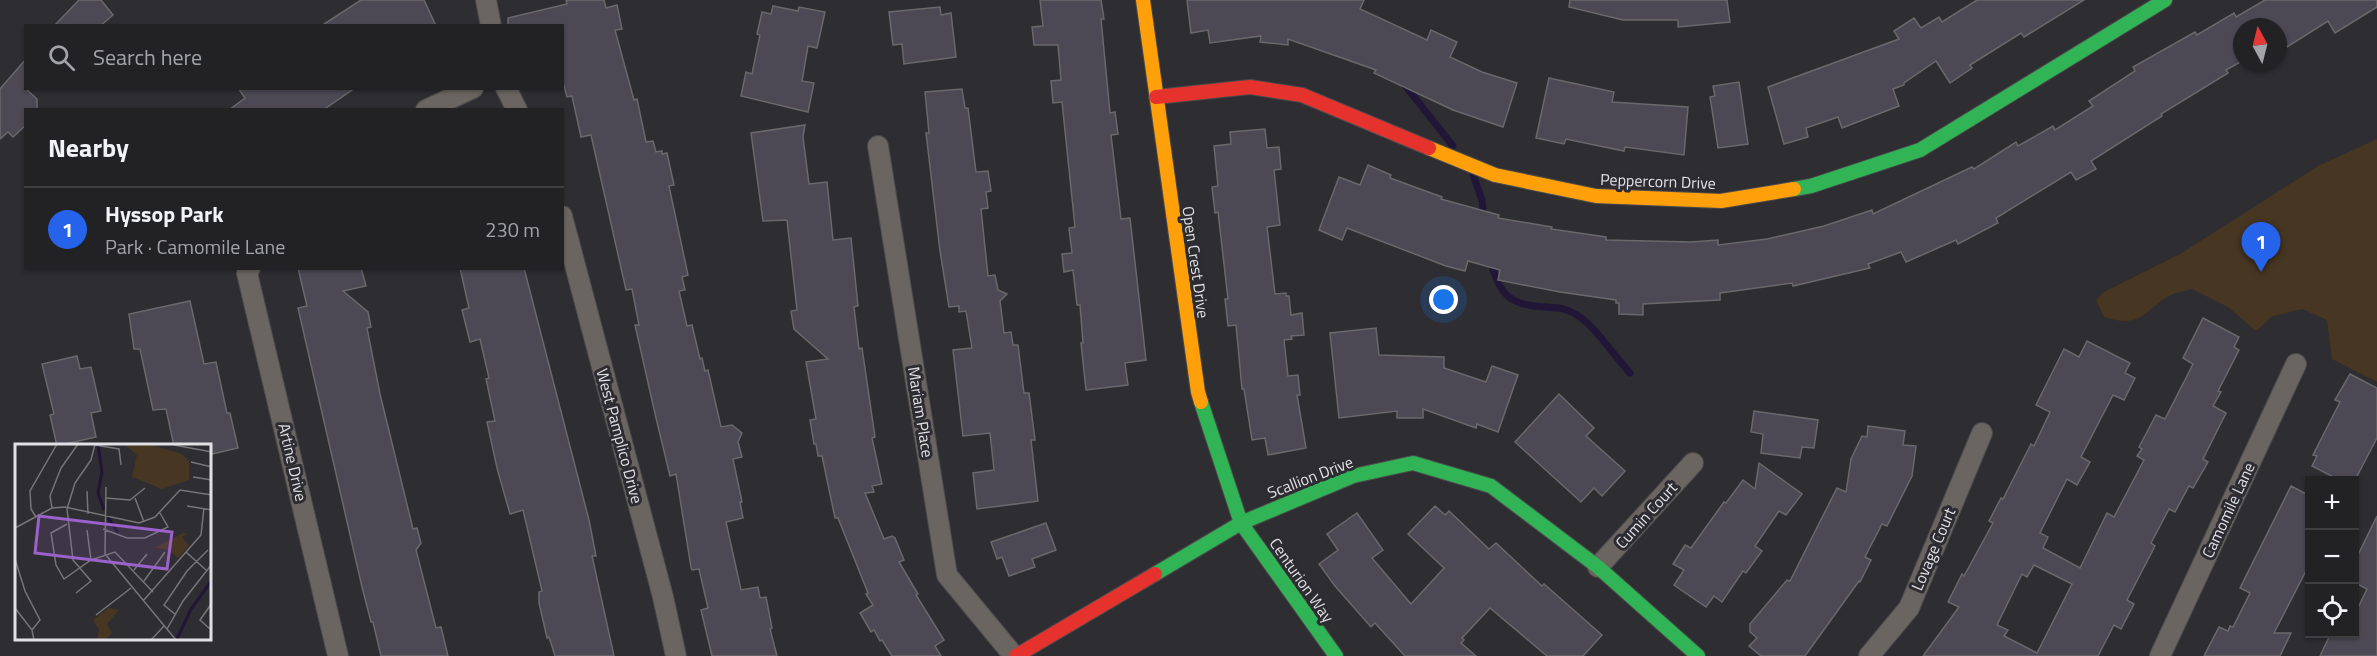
<!DOCTYPE html>
<meta charset="utf-8">
<style>
:root{--surface:#222225;--page:#2e2f32;--text:#f1f3f6;--muted:#a2a4a7;--line:#3f3f42;--accent:#2563eb}
body{margin:0;font-family:"Titillium Web",sans-serif;background:var(--page);color:var(--text)}
.controls{position:absolute;right:18px;bottom:18px;display:grid;overflow:hidden;border-radius:0px;box-shadow:0 2px 4px #0004}
.controls button{width:54px;height:54px;display:grid;place-items:center;padding:0;border:0;border-bottom:2px solid var(--line);background:var(--surface);color:var(--text);font:30px sans-serif}
.compass{position:absolute;left:2233px;top:18px;width:54px;height:54px;border-radius:50%;background:var(--surface);box-shadow:0 2px 4px #0004;rotate:353deg}
.you{position:absolute;left:1444px;top:300px;width:21px;height:21px;margin:-15px;border:4px solid #fff;border-radius:50%;background:#1a73e8;box-shadow:0 0 0 9px #1a73e833}
.badge{display:grid;place-items:center;width:39px;height:39px;border-radius:50%;background:var(--accent);color:#fff;font-size:20px;font-weight:700}
.pin{position:absolute;translate:-50% -50px;filter:drop-shadow(0 2px 3px #0008)}
.pin::after{content:'';position:absolute;top:32px;width:21px;height:18px;background:inherit;clip-path:polygon(0 0,100% 0,50% 100%)}
.list{margin:0;padding:0;list-style:none}
h2{display:flex;justify-content:space-between;align-items:center;height:78px;margin:0;padding:0 24px;font-size:26px}
h2 small{font-size:20px;font-weight:400;color:var(--muted)}
.list li{display:grid;grid-template-columns:39px 1fr auto;gap:18px;align-items:center;box-sizing:border-box;height:84px;padding:0 24px;border-top:2px solid var(--line)}
.list b{display:block;font-size:22px;white-space:nowrap}
.list p{margin:0;font-size:20px;white-space:nowrap;color:var(--muted)}
.list em{font-size:20px;font-style:normal;color:var(--muted)}
.icon{flex:none;width:33px;height:33px;fill:none;stroke:currentColor;stroke-width:2;stroke-linecap:round;stroke-linejoin:round}
.map{position:relative;flex:none;width:2377px;height:656px;overflow:hidden}
.search{position:absolute;background:var(--surface);box-shadow:0 2px 4px #0004;left:24px;top:24px;width:540px;height:66px;display:flex;align-items:center;gap:15px;box-sizing:border-box;padding:0 21px;border-radius:0px;color:var(--muted);font-size:22px}
.panel{position:absolute;background:var(--surface);box-shadow:0 2px 4px #0004;left:24px;top:108px;width:540px;height:162px;border-radius:0px}
.map>svg:first-child{display:block}
</style>
<div class="map">
<svg width="2377" height="656" viewBox="0 0 2377 656">
<rect width="100%" height="100%" fill="#2e2d31"/>
<path fill="#473622" d="M2377,139v243l-45,-23 -5,-39 -25,-11 -29,7 -17,15 -28,-24 -36,-18c-6,2 -13,3 -19,5 -29,14 -29,36 -69,23l-8,-17 8,-8 76,-38 138,-88z"/>
<g fill="none" stroke-linecap="round" stroke-linejoin="round">
<g stroke="#211538" stroke-width="7">
<path d="M1404,84l49,62"/>
<path d="M1473,175l9,25 2,19"/>
<path d="M1490,259c9,36 20,47 56,48 12,1 21,1 31,8 19,12 37,41 53,58"/>
</g>
</g>
<g fill="#4c4954" stroke="#69686b" stroke-width="1.5" fill-rule="evenodd">
<path d="M79,0h22l12,15 -13,11h-46z"/>
<path d="M361,0h63l12,26h-115z"/>
<path d="M566,0h38l2,8 11,-3 5,24 -7,1 19,70 3,-1 9,43 7,-1 3,11 6,-1v3l5,-1 7,32 -5,1 19,89 -6,2 3,13 -6,1 8,35 5,-1 8,34 2,-1 3,13 3,-1 13,57 11,-2 10,8 -4,9 4,15 -9,2 9,43h-2l3,16 -17,4 15,68 17,-3 2,11 6,-1 6,31 -2,1 7,27h-65l-11,-46 7,-2 -9,-39 -7,1 -1,-3 -15,-93 -6,2 -14,-58 -21,-93h4l-7,-36 -6,1 -35,-155 -10,2 -9,-41 -5,1 -5,-18v-53h-54v-8l59,-14z"/>
<path d="M1040,0h61l3,19h-3l9,94 5,-1 3,22 -7,1 10,84 9,-1 16,142 -21,3 3,22 -42,5 -5,-47h2l-3,-38h-3l-4,-35 -9,2 -2,-18 10,-1 -3,-25 6,-1 -13,-125 -9,1 -2,-22 10,-1 -3,-35h-24l-2,-18 11,-1z"/>
<path d="M1187,0h177l-4,9 67,31 4,-10 26,12 -7,15 32,15 35,11 -14,44 -50,-17 -79,-37 2,-3 -88,-31v6l-28,-3 1,-6 -51,7 -2,-13 -17,3z"/>
<path d="M1570,0h157l3,22 -52,5v-7h-55l-54,-13z"/>
<path d="M1977,0h107l-60,37 -3,-4 -51,32 2,3 -22,15 -14,-22 -32,22v2l-11,4 6,17 -57,22 -4,-11 -32,11 2,9 -24,7 -16,-57 131,-48 -5,-8 20,-13 7,10 18,-11 3,5z"/>
<path d="M2265,0h112v7l-42,26 -7,-12 -41,26 -9,-14v-6h-36v34l-16,9 2,3 -67,41 1,2 -71,45 5,8 -20,11 -5,-8 -75,46 2,5 -40,21 -2,-4 -50,22 -5,-10 -33,12 2,4 -77,18 -1,-3 -72,10v7l-77,4v11l-24,-1v-11h-3v-3l-56,-8 -62,-12 2,-10 -32,-9 -3,10 -19,-5 -99,-38 -5,12 -23,-10 20,-53 21,8 8,-20 23,10 -1,3 52,19 -1,2 58,16 -1,3 54,9 -1,2 55,8v3l85,2 27,-2v5l49,-6 57,-13 48,-16 1,4 99,-47 2,2 42,-27 2,4 35,-20 2,4 38,-24 -4,-5 46,-30 -2,-4 62,-35 2,3 37,-22 2,4z"/>
<path d="M773,6l25,5 1,-4 26,5 -8,36 -9,-2 -6,35 12,2 -6,29 -67,-16 5,-24 6,2 8,-39 -3,-1 5,-22 9,2z"/>
<path d="M940,7l1,8 10,-2 5,44 -52,7 -2,-20 -9,1 -4,-33z"/>
<path d="M26,59v30l11,10v11h-11v15l-13,12 -5,-5 -8,7v-50z"/>
<path d="M1549,78l65,14 -2,10 76,5 -4,48 -59,-8 -1,4 -58,-12 -2,5 -28,-6z"/>
<path d="M1739,82l9,62 -30,4 -8,-51 5,-1 -2,-10z"/>
<path d="M238,88h117l-32,22h-94l16,-12z"/>
<path d="M962,89l3,19h3l8,64 12,-1 3,20 -5,1 2,16 -7,1 7,67 7,-1 3,15 9,4 -7,7 4,32 7,-1 2,13h5l6,48h5l6,47h-4l7,61 -61,8 -4,-36 21,-3 -4,-37 -27,3 -10,-86 19,-2 -6,-37 -7,1v-6l-10,1 -9,-56 -14,-118h3l-4,-41z"/>
<path d="M805,125l-2,12 6,47 18,-2 6,58 18,-2 7,68 -4,1 5,42 3,-1 13,89 -3,1 10,46 -10,2 2,6 -9,1 19,46 8,-3 3,2 9,22 -5,2 19,32 -2,1 28,45 -9,6 6,10h-49l-10,-16 -2,1 -6,-11 -3,2 -11,-19 13,-8 -7,-11 2,-1 -30,-75h-3l-13,-62h-4l-2,-12h-2l-4,-24 6,-1 -10,-57 22,-3 -34,-30 -3,-18 6,-1 -10,-90 -24,1 -12,-88z"/>
<path d="M1265,129l2,19 12,-1 2,22 -7,1 6,55 -13,2 8,67 11,-1v3h3l2,19 11,-2 2,22 -13,1 1,3 -8,1 4,36 10,-1 2,20h-3l9,53 -38,7 -3,-17 -13,2 -8,-51h-2l-6,-64 -8,1 -3,-27h3l-10,-87 -3,1 -3,-26 6,-1 -4,-40 17,-2 -1,-12z"/>
<path d="M298,268h63l5,18 -23,5 25,21 3,15 -4,1 13,66 33,135 4,-1 4,15 -5,7 20,78 5,-1 7,29h-67l-8,-34h-2l-9,-35 -64,-279 9,-2z"/>
<path d="M460,268h64l65,252 7,36h-4l22,100h-59l-6,-19 -2,1 -8,-35v-11l3,-1 -19,-81 -13,4 -13,-46 -10,-46 8,-1 -9,-42 3,-1 -9,-39 -10,3 -8,-32 7,-2z"/>
<path d="M190,301l14,63 12,-2 11,51h3l8,35 -26,6 -2,-8h-36l-8,-37 -13,1 -13,-61h-6l-5,-35z"/>
<path d="M2203,318l36,19 -5,10 5,3 -21,41 3,1 -8,14 13,7 -23,46 5,3 -15,26 -4,-2 -14,26 -6,-3 -18,34 4,3 -28,54 7,4 -13,25 -7,-4 -16,31h-175l36,-49 -11,-5 14,-28 2,2 29,-53 -4,-2 12,-23 2,1 28,-55 3,2 16,-34 -14,-7 28,-56 15,8 8,-16 43,22 -5,10 10,5 -11,22 -11,-5 -32,62 9,5 -13,23 -10,-6 -27,54 8,4 -5,11 37,20 27,-55 7,4 30,-57 -7,-4 5,-7 -3,-2 17,-32 9,4 28,-55 -10,-6zM2034,565l38,19 -35,69 -33,-17 4,-6 -11,-5 25,-51 5,3z"/>
<path d="M1376,328l3,27 65,2v11l42,14 6,-16 26,9 -20,57 -21,-8 -1,4 -53,-19v9h-26v-7l-58,7 -9,-85z"/>
<path d="M77,356l3,13 11,-2 10,44 -10,2 5,24 -39,9 -7,-31 4,-1 -12,-50z"/>
<path d="M2350,374l27,14v50l-22,42h-16l-27,-14 5,-10 -4,-1 27,-53 -5,-2z"/>
<path d="M1559,394l35,34 -8,8 39,35 -23,25 -8,-8 -13,14 -66,-60z"/>
<path d="M1754,411l64,9 -4,28 -12,-1 -2,11 -39,-5 2,-19 -12,-2z"/>
<path d="M1868,426l37,5 -2,14 13,1 -4,30 -25,50 -5,-2 -17,33 6,3 -11,22 -1,-1 -54,75h-44l-12,-10 8,-8 -7,-6v-8l37,-44 3,1 47,-93 9,4 5,-33 11,-23 5,1z"/>
<path d="M1759,463l43,31 -16,21 -7,-4 -24,35 7,5 -16,22 -3,-2 -21,31 -8,-6 -8,11 -32,-22 10,-15 -11,-6 12,-19 6,3 33,-46 2,1 17,-23 12,9z"/>
<path d="M2291,486l19,10v67l-36,70h17l-11,23h-76l15,-29 9,4 2,-5 3,1 17,-34 -10,-5z"/>
<path d="M1435,506l10,9 4,-4 40,38 7,-6 46,43 2,-2 58,51 -19,21h-36l-57,-48 -28,30 2,2 -3,3 15,13h-71l-30,-33 -4,4 -36,-41 -16,-22 19,-14 -11,-16 30,-21 26,37 -11,8 39,46 33,-36 -36,-34z"/>
<path d="M2377,516v140h-57l11,-23h24v-19l12,-25 -12,-6v-22z"/>
<path d="M1046,523l10,27 -24,9 3,8 -26,9 -7,-19 -5,2 -6,-17z"/>
</g>
<g fill="none" stroke-linecap="round" stroke-linejoin="round">
<g stroke="#4b4b4d" stroke-width="22">
<g id="street">
<path d="M486,0l5,26"/>
<path d="M506,88l11,22"/>
<path d="M426,110l47,-22"/>
<path d="M878,146l69,429 67,81"/>
<path d="M562,216l101,381 13,59"/>
<path d="M250,268l-3,5 91,383"/>
<path d="M1598,567l95,-104"/>
<path d="M1869,656l40,-48 73,-175"/>
<path d="M2160,656l136,-292"/>
</g>
</g>
<g stroke="#4b4b4d" stroke-width="16">
<g id="fast">
<path d="M1794,189l17,-3 109,-36 245,-150"/>
<path d="M1201,402l40,121 95,133"/>
<path d="M1155,574l86,-51 112,-47 60,-13 78,23 107,81 100,89"/>
</g>
</g>
<g stroke="#4b4b4d" stroke-width="16">
<g id="slow">
<path d="M1143,0l55,392 3,10"/>
<path d="M1429,148l66,27 101,21 125,5 73,-12"/>
</g>
</g>
<g stroke="#4b4b4d" stroke-width="16">
<g id="jam">
<path d="M1156,97l94,-10 52,8 127,53"/>
<path d="M1016,656l139,-82"/>
</g>
</g>
<use href="#street" stroke="#6a6561" stroke-width="20"/>
<use href="#fast" stroke="#30b455" stroke-width="14"/>
<use href="#slow" stroke="#ff9f0a" stroke-width="14"/>
<use href="#jam" stroke="#e5322d" stroke-width="14"/>
</g>
<g text-anchor="middle" dominant-baseline="central" stroke-width="6" stroke-linejoin="round" paint-order="stroke">
<g font-size="16" fill="#e1e1e5" stroke="#2d2c32">
<text transform="translate(1658 181) rotate(2)">Peppercorn Drive</text>
<text transform="translate(1196 262) rotate(82)">Open Crest Drive</text>
<text transform="translate(921 412) rotate(81)">Mariam Place</text>
<text transform="translate(620 436) rotate(75)">West Pamplico Drive</text>
<text transform="translate(293 462) rotate(77)">Artine Drive</text>
<text transform="translate(1310 477) rotate(-21)">Scallion Drive</text>
<text transform="translate(2228 510) rotate(-65)">Camomile Lane</text>
<text transform="translate(1646 515) rotate(-48)">Cumin Court</text>
<text transform="translate(1933 549) rotate(-67)">Lovage Court</text>
<text transform="translate(1302 580) rotate(55)">Centurion Way</text>
</g>
</g>
<g transform="translate(15 444)">
<rect width="196" height="196" fill="#2e2d31"/>
<path d="M109,0h25l33,10 7,7v19l-27,9 -30,-12 5,-22zM168,89l4,1 -5,3 7,9 -11,12 -13,-9 -11,-1zM94,164l10,2 -12,14 5,9 -7,7h-8l2,-11 -6,-9z" fill="#473622"/>
<path fill="none" stroke="#211538" stroke-width="3" d="M83,1l4,27 -4,21 6,17M93,73l10,16M162,195l14,-30 21,-29"/>
<path fill="none" stroke="#767579" stroke-width="1.5" d="M80,1l24,4 2,16M159,1l38,7M176,18l21,5M178,33l19,3M91,43l-1,67 71,86M72,47l1,23M91,54l24,2 15,-12M120,54l9,24M172,62l25,4M37,64l-2,-12 11,-28 17,-24M21,73l-5,-8 -1,-18 27,-47M52,80l-16,9 5,32 8,14 27,-19 24,-8 38,40M0,84l37,-20 13,-1 74,16 16,-6 25,-27 32,5M88,85l24,9h18l23,-11 -8,-14M72,86l4,30M171,108l20,18M0,115l10,32 15,29 -8,10M119,126l13,-16M129,137l21,-29M61,149l15,-12 -18,-21 -6,-51 8,-26 16,-23 4,-16M128,157l58,-66 3,-27M0,164l17,22 2,10M81,171l35,-27M161,171l-12,-10 23,-34 21,-21M152,185l16,-28 29,-37M195,185l-10,-9 12,-17M136,196l13,-14"/>
<path fill="#9a62ca" fill-opacity="0.15" stroke="#9a62ca" stroke-width="3" d="M24,72l133,16 -5,37 -132,-16z"/>
<rect width="196" height="196" fill="none" stroke="#e1e1e5" stroke-width="3"/>
</g>
</svg>
<div class="controls">
<button>+</button>
<button>−</button>
<button><svg class="icon" aria-label="locate" viewBox="0 0 24 24"><circle cx="12" cy="12" r="6"/><path d="M12 2v4M12 18v4M2 12h4M18 12h4"/></svg></button>
</div>
<svg class="compass" viewBox="-18 -18 36 36"><path d="M0-13l5 13h-10z" fill="#e53935"/><path d="M0 13l5-13h-10z" fill="#a2a4a7"/></svg>
<div class="you"></div>
<div class="pin badge" style="left:2261px;top:272px">1</div>
<div class="search"><svg class="icon" aria-label="search" viewBox="0 0 24 24"><circle cx="10" cy="10" r="6"/><path d="M15 15l6 6"/></svg>Search here</div>
<section class="panel">
<h2>Nearby<small></small></h2>
<ul class="list">
<li><span class="badge">1</span><div><b>Hyssop Park</b><p>Park · Camomile Lane</p></div><em>230 m</em></li>
</ul>
</section>
</div>
